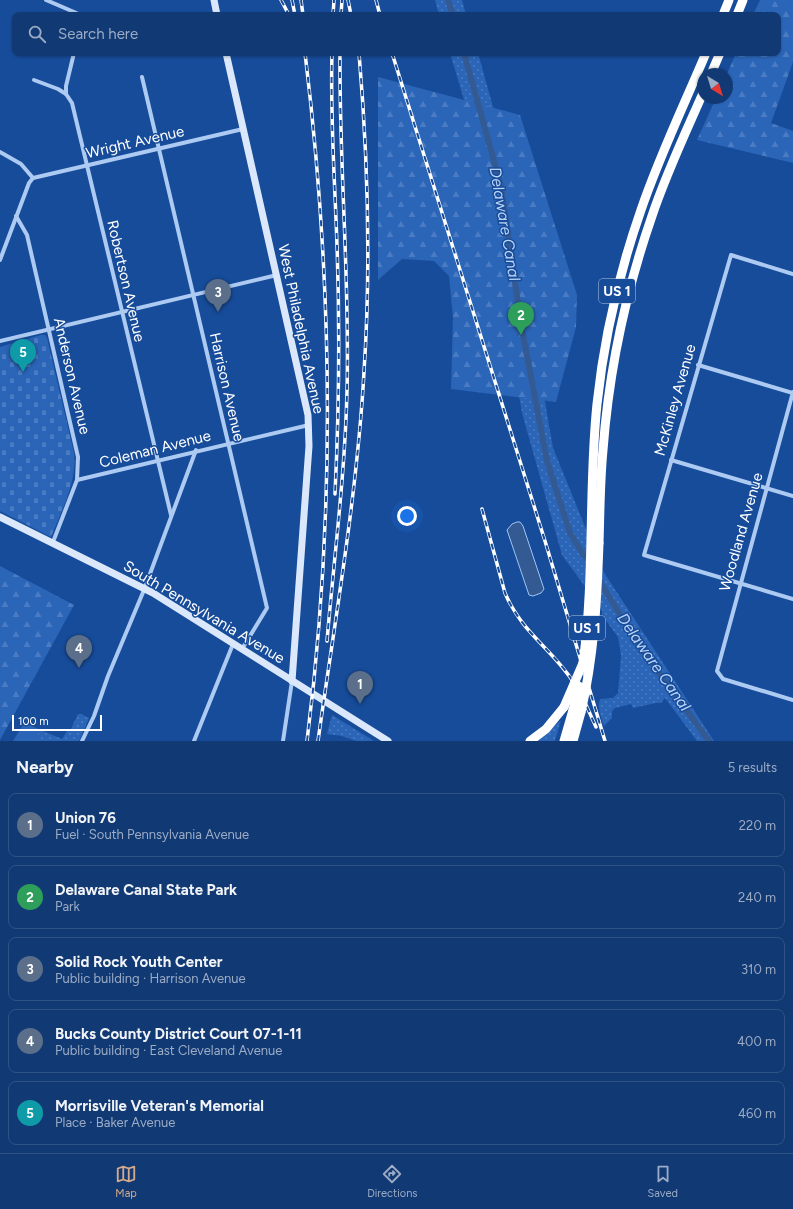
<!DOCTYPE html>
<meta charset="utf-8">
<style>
:root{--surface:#113974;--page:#1e447c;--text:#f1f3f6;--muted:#9cacc5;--line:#305386;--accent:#d6ab8b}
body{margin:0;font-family:Figtree,sans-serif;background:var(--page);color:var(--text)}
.compass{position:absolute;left:697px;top:68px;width:36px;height:36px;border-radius:50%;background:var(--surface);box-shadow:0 1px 3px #0004;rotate:142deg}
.scale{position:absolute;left:12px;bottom:10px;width:90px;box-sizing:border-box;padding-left:4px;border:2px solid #fff;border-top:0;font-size:11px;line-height:14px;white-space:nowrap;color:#fff;-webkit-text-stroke:3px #174c9a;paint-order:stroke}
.you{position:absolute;left:407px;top:516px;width:14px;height:14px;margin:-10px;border:3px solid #fff;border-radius:50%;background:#1a73e8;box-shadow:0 0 0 6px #1a73e833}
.badge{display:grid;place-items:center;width:26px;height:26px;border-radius:50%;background:var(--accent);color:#fff;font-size:13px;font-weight:700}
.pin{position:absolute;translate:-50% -33px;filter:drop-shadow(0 1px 2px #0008)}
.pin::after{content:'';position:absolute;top:21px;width:14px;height:12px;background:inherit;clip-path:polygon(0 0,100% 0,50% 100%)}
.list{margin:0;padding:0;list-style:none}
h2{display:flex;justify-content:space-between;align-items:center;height:52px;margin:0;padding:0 16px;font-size:17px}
h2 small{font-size:13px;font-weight:400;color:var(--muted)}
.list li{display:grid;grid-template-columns:26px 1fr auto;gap:12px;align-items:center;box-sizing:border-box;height:64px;margin:0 8px 8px;padding:0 8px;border:1px solid var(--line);border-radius:8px}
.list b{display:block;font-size:15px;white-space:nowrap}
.list p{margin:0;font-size:13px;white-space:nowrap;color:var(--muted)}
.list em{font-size:13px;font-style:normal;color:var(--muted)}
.icon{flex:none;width:22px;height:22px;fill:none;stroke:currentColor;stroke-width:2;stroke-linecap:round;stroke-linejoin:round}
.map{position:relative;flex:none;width:793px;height:741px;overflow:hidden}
.search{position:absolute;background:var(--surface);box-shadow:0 1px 3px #0004;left:12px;right:12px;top:12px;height:44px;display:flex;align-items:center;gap:10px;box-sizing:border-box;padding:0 14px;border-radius:8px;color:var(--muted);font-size:15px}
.sheet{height:412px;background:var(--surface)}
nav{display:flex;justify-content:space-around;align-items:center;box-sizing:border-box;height:56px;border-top:1px solid var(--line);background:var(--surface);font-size:11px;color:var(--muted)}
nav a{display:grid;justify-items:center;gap:2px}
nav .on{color:var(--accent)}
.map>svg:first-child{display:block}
</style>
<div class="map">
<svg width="793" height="741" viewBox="0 0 793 741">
<defs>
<pattern id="grass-dots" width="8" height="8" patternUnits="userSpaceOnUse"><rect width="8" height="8" fill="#2b65b8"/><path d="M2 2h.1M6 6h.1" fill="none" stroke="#4b7cc3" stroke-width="1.8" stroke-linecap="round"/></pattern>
<pattern id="forest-firs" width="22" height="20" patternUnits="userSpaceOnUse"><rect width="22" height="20" fill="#2b65b8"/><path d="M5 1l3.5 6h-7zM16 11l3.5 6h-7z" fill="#4b7cc3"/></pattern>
<pattern id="cemetery-stones" width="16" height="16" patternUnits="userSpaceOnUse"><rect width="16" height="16" fill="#2b65b8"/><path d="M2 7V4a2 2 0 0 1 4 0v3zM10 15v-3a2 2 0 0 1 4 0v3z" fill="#4b7cc3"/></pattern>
</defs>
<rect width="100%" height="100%" fill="#174c9a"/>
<g fill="url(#grass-dots)">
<path d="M435,0h27l4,15h-27z"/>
<path d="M450,53h28l17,61 58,334 50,123 111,170h-17l-32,-43 -4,5h-5l-23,5 -2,-4 -16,4 -3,3v7l-8,8c-3,-9 -7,-18 -4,-27l13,-1 5,-5 3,-38 -3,-18 -16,-22v-5l-40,-55 -40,-142 -28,-166 -24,-127z"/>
<path d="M78,714h3l8,4 -10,23h-66l11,-18 38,16 5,-8h3z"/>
<path d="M332,715l42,26h-18l-14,-5 -15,-2z"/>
<path d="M561,720l-6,21h-18z"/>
</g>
<g fill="url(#forest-firs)">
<path d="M760,0h33v62l-22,61 22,8v32l-96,-23 19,-42h11v-24l9,-21h42v-38h-25z"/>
<path d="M378,77l142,38 57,180 -1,32 -20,75 -105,-13 2,-71 -4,-42 -15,-15 -32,-2 -24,21z"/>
<path d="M0,566l74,39 -74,135z"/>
</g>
<path fill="url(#cemetery-stones)" d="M41,335h4l2,3 27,115c3,30 -12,56 -23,84l-51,-26v-164z"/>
<path fill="#2b65b8" d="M24,723l16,7 -5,11h-20z"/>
<path fill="#345a93" stroke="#9fc4f4" d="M517,522h3l3,4 21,63 -3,4 -8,3 -4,-1 -22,-65 5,-6z"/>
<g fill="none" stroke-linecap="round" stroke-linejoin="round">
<g stroke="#345a93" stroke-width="6">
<path d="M448,0l5,15"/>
<path d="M464,53l37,133 20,138 26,137 23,72 14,23"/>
<path d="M600,582l40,65 69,94"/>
</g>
<g stroke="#adcaf2" stroke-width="4">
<path d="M46,0l35,15"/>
<path d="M74,53l-8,33v8l6,9 99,412"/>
<path d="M142,77l125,531 -25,41"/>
<path d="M34,80l24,9 8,5"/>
<path d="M0,152l21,12 12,14"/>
<path d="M16,216l11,19 51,222 -1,23 -24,62"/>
<path d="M0,260l29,-77 4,-5 210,-49"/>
<path d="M793,274l-62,-19 -87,300 149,44"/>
<path d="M0,341l277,-66"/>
<path d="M698,365l95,28"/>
<path d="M793,392l-76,279 6,8 70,21"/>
<path d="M671,460l122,36"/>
<path d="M77,480l232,-55"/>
<path d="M82,741l12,-25 14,-40 36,-86 52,-140"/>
<path d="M194,741l39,-97"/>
<path d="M283,741l9,-60"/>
</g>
<g stroke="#dbe8fc" stroke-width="7">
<path d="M214,0l3,15"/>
<path d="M226,53l82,362 1,31 -17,235"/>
<path d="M0,517l153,76 235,148"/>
</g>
<g stroke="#fff" stroke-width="9">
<path d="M723,15l6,-15"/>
<path d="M737,15l6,-15"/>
<path d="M711,74l9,-21"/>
<path d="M599,543c1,-31 1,-62 4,-93 6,-80 23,-159 49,-234 14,-42 33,-82 51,-123"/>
<path d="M583,663c12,-86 5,-173 14,-259 7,-66 22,-131 44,-194 18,-53 43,-105 65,-157"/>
<path d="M530,741l16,-12 18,-22"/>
<path d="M564,741l9,-31"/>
<path d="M573,741l8,-29"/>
</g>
<g stroke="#fff" stroke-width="3.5">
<g id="rail">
<path d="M281,0l8,15"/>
<path d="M292,0l3,15"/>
<path d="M301,0l2,15"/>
<path d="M348,0l3,15"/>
<path d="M376,0l4,15"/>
<path d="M333,15l1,-15"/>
<path d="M341,15l1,-15"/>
<path d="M305,53c28,229 31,459 2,688"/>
<path d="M332,53c-2,65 3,129 5,193 3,83 2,165 -2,248"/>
<path d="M392,53l153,488 60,200"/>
<path d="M482,509l23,84c18,42 48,56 69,90 9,13 15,29 22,44"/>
<path d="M327,641c7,-83 18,-166 20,-250 3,-113 -8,-225 -7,-338"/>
<path d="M318,741c17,-122 39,-245 46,-369 7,-106 4,-213 -5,-319"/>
</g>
</g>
<use href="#rail" stroke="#174c9a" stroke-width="2" stroke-dasharray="6" stroke-linecap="butt"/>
<g stroke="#fff" stroke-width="9">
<path d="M564,707l19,-44"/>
<path d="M573,710l6,-24"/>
<path d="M581,712c13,-56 16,-111 18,-169"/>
</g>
</g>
<g text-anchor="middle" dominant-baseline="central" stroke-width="3" stroke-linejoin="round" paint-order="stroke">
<g fill="#174c9a" stroke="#b9c9e1" stroke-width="1">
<rect x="599" y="279" width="36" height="24" rx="3"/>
<rect x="569" y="616" width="36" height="24" rx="3"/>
</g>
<g font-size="14" font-weight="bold" fill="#fff">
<text x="617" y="291">US 1</text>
<text x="587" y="628">US 1</text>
</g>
<g font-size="15" fill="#fff" stroke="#174c9a">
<text transform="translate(135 142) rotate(-13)">Wright Avenue</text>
<text transform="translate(126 281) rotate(77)">Robertson Avenue</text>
<text transform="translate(301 329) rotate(78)">West Philadelphia Avenue</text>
<text transform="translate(72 376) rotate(77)">Anderson Avenue</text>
<text transform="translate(227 387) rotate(77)">Harrison Avenue</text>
<text transform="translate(675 400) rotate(-74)">McKinley Avenue</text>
<text transform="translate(155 449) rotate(-14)">Coleman Avenue</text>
<text transform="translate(741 532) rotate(-74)">Woodland Avenue</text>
<text transform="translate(204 612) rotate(31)">South Pennsylvania Avenue</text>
</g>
<g font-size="16" font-style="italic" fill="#b9d4f8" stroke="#174c9a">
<text transform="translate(505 224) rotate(80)">Delaware Canal</text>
<text transform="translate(654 662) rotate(55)">Delaware Canal</text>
</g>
</g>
</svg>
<svg class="compass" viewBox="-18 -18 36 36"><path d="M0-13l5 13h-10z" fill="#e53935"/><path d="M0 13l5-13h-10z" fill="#9cacc5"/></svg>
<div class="scale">100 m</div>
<div class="you"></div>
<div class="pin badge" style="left:360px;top:704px;background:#5c6f8a">1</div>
<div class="pin badge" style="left:521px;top:335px;background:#2e9e5b">2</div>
<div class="pin badge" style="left:218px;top:312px;background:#5c6f8a">3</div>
<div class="pin badge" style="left:79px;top:668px;background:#5c6f8a">4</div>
<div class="pin badge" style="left:23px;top:372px;background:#0f9aa8">5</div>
<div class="search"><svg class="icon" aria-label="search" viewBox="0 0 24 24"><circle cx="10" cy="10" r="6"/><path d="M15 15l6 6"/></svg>Search here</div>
</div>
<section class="sheet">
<h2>Nearby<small>5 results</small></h2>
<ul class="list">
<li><span class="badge" style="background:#5c6f8a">1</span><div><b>Union 76</b><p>Fuel · South Pennsylvania Avenue</p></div><em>220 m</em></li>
<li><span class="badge" style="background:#2e9e5b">2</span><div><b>Delaware Canal State Park</b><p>Park</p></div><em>240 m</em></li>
<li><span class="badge" style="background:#5c6f8a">3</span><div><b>Solid Rock Youth Center</b><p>Public building · Harrison Avenue</p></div><em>310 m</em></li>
<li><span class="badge" style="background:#5c6f8a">4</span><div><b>Bucks County District Court 07-1-11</b><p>Public building · East Cleveland Avenue</p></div><em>400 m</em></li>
<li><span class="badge" style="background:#0f9aa8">5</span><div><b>Morrisville Veteran's Memorial</b><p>Place · Baker Avenue</p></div><em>460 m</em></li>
</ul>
</section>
<nav>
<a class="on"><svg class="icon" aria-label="map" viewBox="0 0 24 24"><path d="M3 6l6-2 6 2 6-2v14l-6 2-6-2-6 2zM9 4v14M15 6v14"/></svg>Map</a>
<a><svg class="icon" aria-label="directions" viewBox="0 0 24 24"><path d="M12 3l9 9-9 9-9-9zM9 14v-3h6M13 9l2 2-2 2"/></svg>Directions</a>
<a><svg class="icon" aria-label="saved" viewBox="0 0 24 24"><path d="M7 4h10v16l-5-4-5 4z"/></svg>Saved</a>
</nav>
